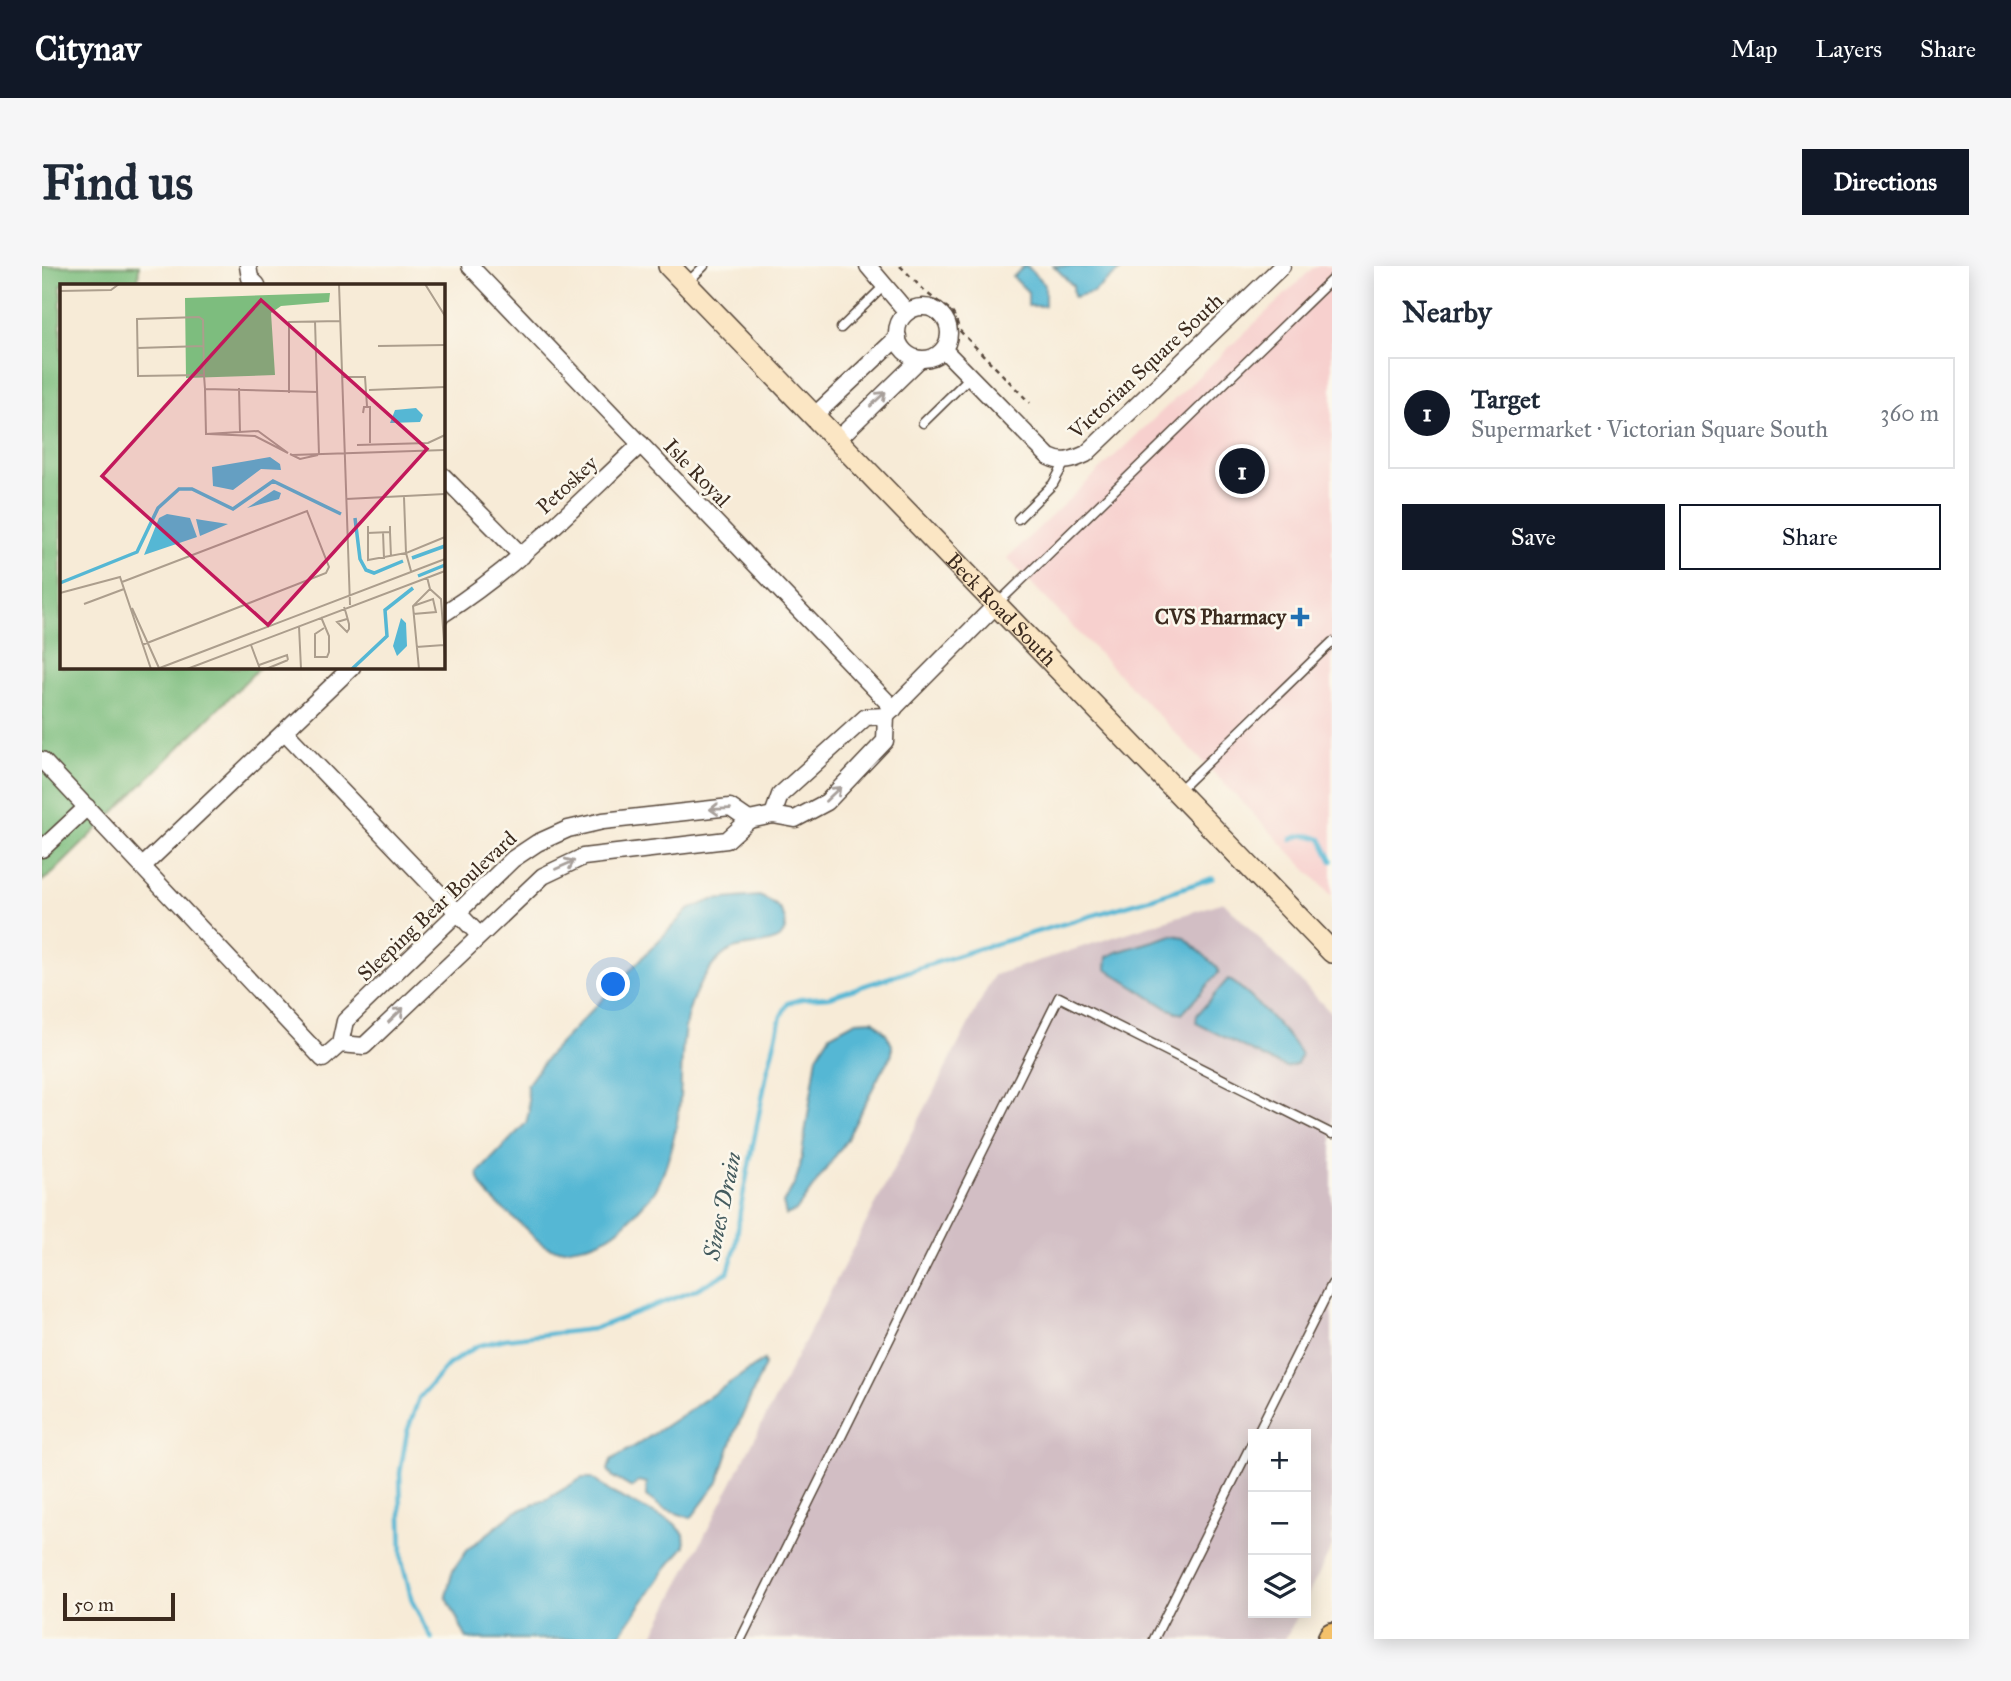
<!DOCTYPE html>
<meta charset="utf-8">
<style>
:root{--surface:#fff;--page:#f6f6f7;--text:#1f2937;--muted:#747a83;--line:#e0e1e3;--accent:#111827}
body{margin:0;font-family:"IM FELL Great Primer",serif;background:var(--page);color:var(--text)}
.controls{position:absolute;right:21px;bottom:21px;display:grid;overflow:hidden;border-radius:0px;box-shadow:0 4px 18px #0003}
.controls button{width:63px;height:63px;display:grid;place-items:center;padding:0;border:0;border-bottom:2px solid var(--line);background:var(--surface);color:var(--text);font:35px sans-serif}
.scale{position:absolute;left:21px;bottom:18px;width:112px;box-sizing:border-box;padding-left:7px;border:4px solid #3b2a1e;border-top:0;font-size:19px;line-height:24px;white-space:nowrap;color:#3b2a1e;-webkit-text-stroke:5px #fbf7ec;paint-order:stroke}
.you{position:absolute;left:572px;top:719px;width:24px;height:24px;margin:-18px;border:5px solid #fff;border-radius:50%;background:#1a73e8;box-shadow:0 0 0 10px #1a73e833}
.badge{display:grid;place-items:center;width:46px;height:46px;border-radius:50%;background:var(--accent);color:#fff;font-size:23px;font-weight:700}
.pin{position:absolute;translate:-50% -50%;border:4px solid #fff;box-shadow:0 2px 7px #0006}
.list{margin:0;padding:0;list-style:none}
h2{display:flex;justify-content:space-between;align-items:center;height:91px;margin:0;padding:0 28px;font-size:30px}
h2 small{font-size:23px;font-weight:400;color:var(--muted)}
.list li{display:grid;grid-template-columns:46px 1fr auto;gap:21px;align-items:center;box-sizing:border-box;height:112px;margin:0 14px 14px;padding:0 14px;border:2px solid var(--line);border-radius:0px}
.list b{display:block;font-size:26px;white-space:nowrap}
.list p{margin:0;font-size:23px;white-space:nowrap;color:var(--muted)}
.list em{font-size:23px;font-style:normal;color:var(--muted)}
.actions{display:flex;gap:14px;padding:21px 28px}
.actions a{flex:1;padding:16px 0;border:2px solid var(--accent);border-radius:0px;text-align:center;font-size:24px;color:var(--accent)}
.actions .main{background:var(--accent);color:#fff}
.icon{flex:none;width:38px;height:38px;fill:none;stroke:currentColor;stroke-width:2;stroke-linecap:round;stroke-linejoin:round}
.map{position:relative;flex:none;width:1290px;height:1373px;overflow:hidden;border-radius:0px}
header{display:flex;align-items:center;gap:42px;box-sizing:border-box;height:98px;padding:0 35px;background:var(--accent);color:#fff}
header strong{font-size:33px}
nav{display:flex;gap:38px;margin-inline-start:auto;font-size:24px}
.intro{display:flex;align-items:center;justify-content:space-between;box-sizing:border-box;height:168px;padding:0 42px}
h1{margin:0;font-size:49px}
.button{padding:18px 32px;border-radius:0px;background:var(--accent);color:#fff;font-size:24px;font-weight:700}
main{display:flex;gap:42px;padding:0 42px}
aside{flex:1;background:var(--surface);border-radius:0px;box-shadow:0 4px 18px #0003}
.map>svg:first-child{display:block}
</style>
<header>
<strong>Citynav</strong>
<nav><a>Map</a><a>Layers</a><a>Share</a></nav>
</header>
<div class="intro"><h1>Find us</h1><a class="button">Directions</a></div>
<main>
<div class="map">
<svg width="1290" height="1373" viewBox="0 0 1290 1373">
<rect width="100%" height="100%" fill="#fbf7ec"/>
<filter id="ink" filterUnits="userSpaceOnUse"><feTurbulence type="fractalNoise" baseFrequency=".0143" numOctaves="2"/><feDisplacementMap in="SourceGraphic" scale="14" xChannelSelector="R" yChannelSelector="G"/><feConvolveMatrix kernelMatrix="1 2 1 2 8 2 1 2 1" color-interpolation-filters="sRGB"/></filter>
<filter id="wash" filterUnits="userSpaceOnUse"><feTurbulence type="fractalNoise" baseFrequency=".00686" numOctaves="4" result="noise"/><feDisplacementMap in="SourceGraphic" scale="28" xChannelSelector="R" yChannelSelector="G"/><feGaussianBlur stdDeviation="1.57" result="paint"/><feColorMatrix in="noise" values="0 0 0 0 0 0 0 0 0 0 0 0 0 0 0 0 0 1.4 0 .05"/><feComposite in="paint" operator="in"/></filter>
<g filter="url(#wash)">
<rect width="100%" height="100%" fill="#f7ebd7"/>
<path fill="#f7d0ce" d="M1273,0h17v630l-325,-338z"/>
<path fill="#d2bec4" d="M1182,636l108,112v533l-26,52v-165h-53v179h46l-14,26h-634l343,-664z"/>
<path fill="#7dbd7e" stroke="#5c744e" stroke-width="2" d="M0,0h97l-1,19h-77v382h199l-207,206 -11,8z"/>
<g fill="#55b7d4" stroke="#487079" stroke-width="2">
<path d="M982,0h3l18,19v21h-17v-14l-15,-15z"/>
<path d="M1012,0h71l-32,26 -19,5 -1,-11z"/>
<path d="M717,630c12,5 22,10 26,24 6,29 -39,22 -54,30 -18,9 -34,36 -40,54 -12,34 -8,70 -12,105 -3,24 -12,61 -24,82 -5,7 -12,13 -18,20 -15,17 -28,29 -51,34 -34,7 -36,8 -61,-17 -15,-15 -45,-32 -47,-55l48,-50 3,-12 -2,-26 21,-29 140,-146 24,-10z"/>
<path d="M1131,669l11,2 33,30 2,5 -37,42 -15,-6 -61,-39 1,-12 10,-5z"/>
<path d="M1186,713c15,8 66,60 73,76l-4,9 -10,3 -16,-6 -75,-38 1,-8z"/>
<path d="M831,754l13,13 6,12v9l-12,20 -34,67 -50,70 -10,4 -3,-12 12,-20 5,-16 17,-111 13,-21 26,-14z"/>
<path d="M722,1094l1,5 -30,67 -17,50 -27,36 -27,-9 -18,-13 1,-13 -8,-2 -7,7 -19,-11 -5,-7 3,-10 29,-17z"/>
<path d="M540,1212h10l18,14 64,31 10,11 1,12 -18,21 -50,72h-150l-21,-43 7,-26 14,-20 48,-38 32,-13z"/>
</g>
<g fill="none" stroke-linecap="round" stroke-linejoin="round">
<g stroke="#55b7d4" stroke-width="4.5">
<path d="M1249,573c12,-5 18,-5 30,0l11,22"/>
<path d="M390,1373l-20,-38 -10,-40 -2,-88 7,-41 12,-34 29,-33 29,-19 28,-7 88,-10 100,-38 35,-19 8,-27 4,-34 27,-138 14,-57 7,-13 13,-4 28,-2 152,-49 168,-49 64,-21"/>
</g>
</g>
</g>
<g filter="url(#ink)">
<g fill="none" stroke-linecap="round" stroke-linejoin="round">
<g stroke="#57473a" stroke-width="11">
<g id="lane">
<path d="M646,16l16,-16"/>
<path d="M799,62l44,-43"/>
<path d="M881,157l48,-47"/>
<path d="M976,253l35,-35 12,-22"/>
<path d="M955,338l335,-325"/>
<path d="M1136,525l154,-149"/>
<path d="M1215,1168l75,-150"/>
<path d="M699,1373l318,-642 273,137"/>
<path d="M1112,1373l99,-198"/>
</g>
</g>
<g stroke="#57473a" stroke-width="19">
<g id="street">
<path d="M206,0l2,12 7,7"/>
<path d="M428,0l424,443"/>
<path d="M826,0l39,46"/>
<circle cx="881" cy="67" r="26"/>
<path d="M902,84l105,107c14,7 24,3 37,-3l196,-188"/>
<path d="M772,150l84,-79"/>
<path d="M795,174l83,-81"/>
<path d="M401,210l79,80"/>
<path d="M401,348c74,-47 134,-110 198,-170"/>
<path d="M243,466l194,203"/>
<path d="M0,494l281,299 17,-15 5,-23 168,-162 24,-16 31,-14 35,-8 127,-14 19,13 -22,20 -144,17 -40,19 -179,170 -24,-2"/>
<path d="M731,549l7,-20 86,-78 20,-1"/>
<path d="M707,554l24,-5 22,4 32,-17 58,-61 1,-25 110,-111"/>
<path d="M0,583l45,-42"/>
<path d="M101,600l209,-199"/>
</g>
</g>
<g stroke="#57473a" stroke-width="24">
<g id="secondary">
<path id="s1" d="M627,0l663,686"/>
</g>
</g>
<g stroke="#57473a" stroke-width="28">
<path id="primary" d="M1288,1373l2,-4"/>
</g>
<path stroke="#57473a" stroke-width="2.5" stroke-dasharray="5 5" stroke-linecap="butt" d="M858,0c11,10 21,23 32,31 16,12 22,11 27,33l71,73"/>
<use href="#lane" stroke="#fff" stroke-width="8"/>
<use href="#street" stroke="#fff" stroke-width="16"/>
<use href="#secondary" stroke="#fbe6c4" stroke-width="21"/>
<use href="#primary" stroke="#f4c16b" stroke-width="24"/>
</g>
<defs><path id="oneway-shaft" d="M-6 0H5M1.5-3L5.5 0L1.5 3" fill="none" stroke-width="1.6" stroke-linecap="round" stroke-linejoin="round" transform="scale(1.75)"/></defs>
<g stroke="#a79f9a">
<use href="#oneway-shaft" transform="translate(836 133) rotate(-43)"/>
<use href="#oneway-shaft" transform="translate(791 528) rotate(-44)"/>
<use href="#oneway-shaft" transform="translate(678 543) rotate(178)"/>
<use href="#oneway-shaft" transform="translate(523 599) rotate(-24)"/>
<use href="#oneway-shaft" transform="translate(354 749) rotate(-44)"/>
</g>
</g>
<path fill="#1f6fb2" stroke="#fbf7ec" stroke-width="2.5" d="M1254.5 340.5h7v7h7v7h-7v7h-7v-7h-7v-7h7z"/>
<g text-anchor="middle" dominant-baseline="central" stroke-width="5" stroke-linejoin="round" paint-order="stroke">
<g font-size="21" fill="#3b2a1e" stroke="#fbf7ec">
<text transform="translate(1104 100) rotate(-43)">Victorian Square South</text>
<text transform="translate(655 207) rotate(46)">Isle Royal</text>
<text transform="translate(525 219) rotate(-43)">Petoskey</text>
<text stroke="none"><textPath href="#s1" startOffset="478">Beck Road South</textPath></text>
<text transform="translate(395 640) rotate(-43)">Sleeping Bear Boulevard</text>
</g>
<g font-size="21" font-weight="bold" fill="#3b2a1e" stroke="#fbf7ec" text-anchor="end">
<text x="1244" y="351">CVS Pharmacy</text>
</g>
<g font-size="23" font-style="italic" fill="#445b5e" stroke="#fbf7ec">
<text transform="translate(680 940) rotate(-78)">Sines Drain</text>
</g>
</g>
<g transform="translate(18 18)">
<rect width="385" height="385" fill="#f7ebd7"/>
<path d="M270,9l-1,9 -48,4 -10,7 4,62 -89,3 -1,-80z" fill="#7dbd7e"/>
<path d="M356,124l7,7 -3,7 -30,1 5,-13zM210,173l10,7 1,6 -20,-1 -28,21 -20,-4 -1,-19zM214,206l7,3 -2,6 -32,9zM107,230l23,4 7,19 -53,18 15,-37zM136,235l6,1 26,4 -28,12zM341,334l5,5 1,23 -10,10 -4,-10z" fill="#55b7d4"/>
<path fill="none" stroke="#55b7d4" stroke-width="3.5" d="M295,234l5,41 6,11 8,3 29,-12M352,274l33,-12M358,292l27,-11M0,299l77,-31 21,-44 21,-19h13l41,20 40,-28 68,33M292,385l35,-33 -2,-26 28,-22"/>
<path fill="none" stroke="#ac9e8d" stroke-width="2" d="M279,0l11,321M365,0l20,32M0,7l51,-1 8,-6M255,37l4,134M318,62l67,-1M77,64l67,-2M144,91l-66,1 -1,-57 62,-2 4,3 1,55 1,14 1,45 52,-3 30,22 -33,-17 -46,-2M282,93h23l2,29M179,104l1,44M145,105l113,3M309,106l76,-3M229,109v-71l51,-1M303,129l1,-6h6v36M297,161l71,-2 17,-8M230,170l10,5 18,-4M232,171l153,-5M286,215l99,-5M308,242v34l38,-7 -2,-56M323,248l1,27M330,248l1,25M307,249l23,-1v-6M351,287l-5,-18 39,-16M62,298l185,-71 22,56 -3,6 -184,72M370,305l11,10 4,57M0,309l60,-16 31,92M24,320l40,-15M284,323l2,6 3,11v5l-2,3 -10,-10 10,-3M72,324l27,60M353,330l23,-2 -3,-13 -20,7M261,333l8,19v16l-2,5h-12v-23l9,-6M239,342l2,43M191,361l9,24M356,363l28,-2M199,381l28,-10 1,5M97,385l288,-110M127,385l258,-98M206,385l22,-9M359,385l-6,-63 17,-17 -3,-12"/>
<path fill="#c2185b" fill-opacity="0.15" stroke="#c2185b" stroke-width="3.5" d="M201,16l166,149 -159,176 -166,-149z"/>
<rect width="385" height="385" fill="none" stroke="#3b2a1e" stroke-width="3.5"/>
</g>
</svg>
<div class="controls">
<button>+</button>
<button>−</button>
<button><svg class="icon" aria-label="layers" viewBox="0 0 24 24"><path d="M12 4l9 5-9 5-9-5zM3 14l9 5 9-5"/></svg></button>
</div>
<div class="scale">50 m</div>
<div class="you"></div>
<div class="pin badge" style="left:1200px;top:205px">1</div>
</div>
<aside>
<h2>Nearby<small></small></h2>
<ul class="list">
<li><span class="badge">1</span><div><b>Target</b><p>Supermarket · Victorian Square South</p></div><em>360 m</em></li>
</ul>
<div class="actions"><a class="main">Save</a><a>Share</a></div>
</aside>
</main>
